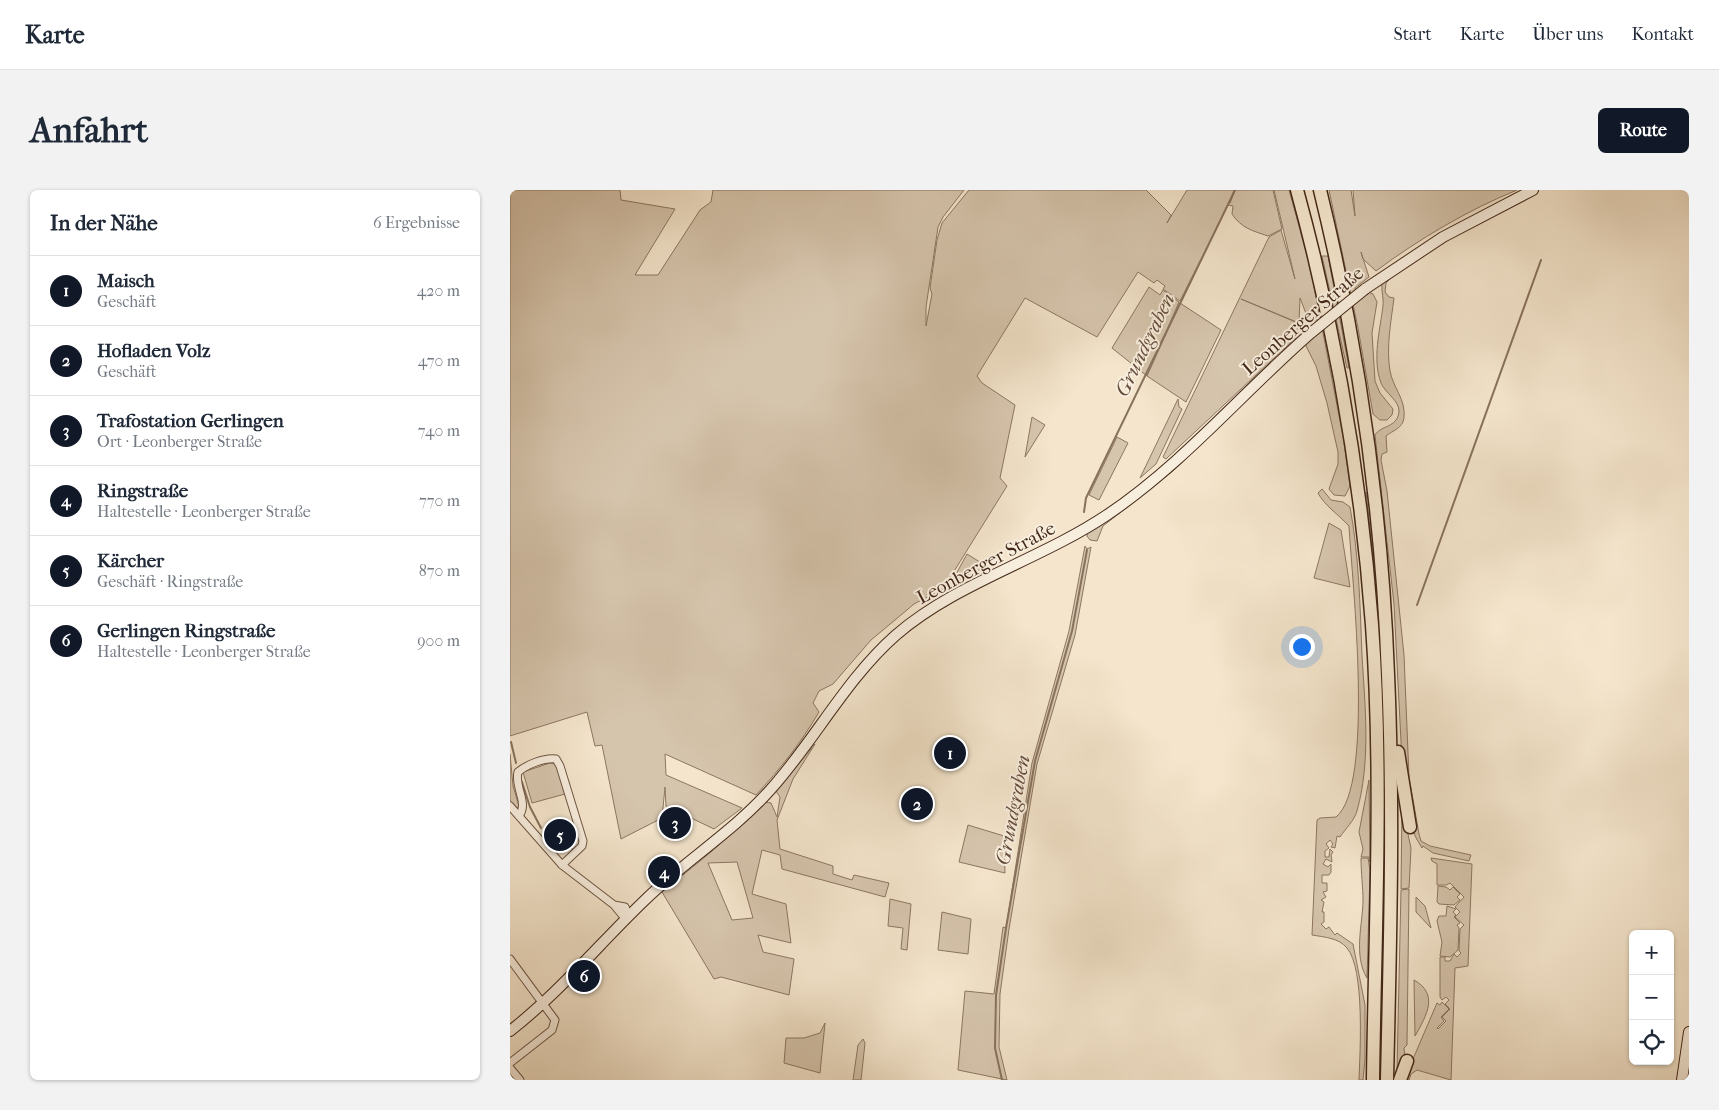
<!DOCTYPE html>
<html lang="de">
<meta charset="utf-8">
<style>
:root{--surface:#fff;--page:#f2f2f3;--text:#1f2937;--muted:#747a83;--line:#e0e1e3;--accent:#111827}
body{margin:0;font-family:"IM FELL French Canon",serif;background:var(--page);color:var(--text)}
.controls{position:absolute;right:15px;bottom:15px;display:grid;overflow:hidden;border-radius:8px;box-shadow:0 1px 4px #0004}
.controls button{width:45px;height:45px;display:grid;place-items:center;padding:0;border:0;border-bottom:1px solid var(--line);background:var(--surface);color:var(--text);font:25px sans-serif}
.you{position:absolute;left:791px;top:456px;width:18px;height:18px;margin:-12px;border:4px solid #fff;border-radius:50%;background:#1a73e8;box-shadow:0 0 0 8px #1a73e833}
.badge{display:grid;place-items:center;width:32px;height:32px;border-radius:50%;background:var(--accent);color:#fff;font-size:16px;font-weight:700}
.pin{position:absolute;translate:-50% -50%;border:2px solid #fff;box-shadow:0 1px 5px #0006}
.list{margin:0;padding:0;list-style:none}
h2{display:flex;justify-content:space-between;align-items:center;height:65px;margin:0;padding:0 20px;font-size:21px}
h2 small{font-size:16px;font-weight:400;color:var(--muted)}
.list li{display:grid;grid-template-columns:32px 1fr auto;gap:15px;align-items:center;box-sizing:border-box;height:70px;padding:0 20px;border-top:1px solid var(--line)}
.list b{display:block;font-size:19px;white-space:nowrap}
.list p{margin:0;font-size:16px;white-space:nowrap;color:var(--muted)}
.list em{font-size:16px;font-style:normal;color:var(--muted)}
.icon{flex:none;width:28px;height:28px;fill:none;stroke:currentColor;stroke-width:2;stroke-linecap:round;stroke-linejoin:round}
.map{position:relative;flex:none;width:1179px;height:890px;overflow:hidden;border-radius:8px}
header{display:flex;align-items:center;gap:30px;box-sizing:border-box;height:70px;padding:0 25px;background:var(--surface);border-bottom:1px solid var(--line)}
header strong{font-size:24px}
nav{display:flex;gap:28px;margin-inline-start:auto;font-size:18px}
.intro{display:flex;align-items:center;justify-content:space-between;box-sizing:border-box;height:120px;padding:0 30px}
h1{margin:0;font-size:35px}
.button{padding:12px 22px;border-radius:8px;background:var(--accent);color:#fff;font-size:18px;font-weight:700}
main{display:flex;gap:30px;padding:0 30px}
aside{flex:1;background:var(--surface);border-radius:8px;box-shadow:0 1px 4px #0004}
.map>svg:first-child{display:block}
</style>
<header>
<strong>Karte</strong>
<nav><a>Start</a><a>Karte</a><a>Über uns</a><a>Kontakt</a></nav>
</header>
<div class="intro"><h1>Anfahrt</h1><a class="button">Route</a></div>
<main>
<aside>
<h2>In der Nähe<small>6 Ergebnisse</small></h2>
<ul class="list">
<li><span class="badge">1</span><div><b>Maisch</b><p>Geschäft</p></div><em>420 m</em></li>
<li><span class="badge">2</span><div><b>Hofladen Volz</b><p>Geschäft</p></div><em>470 m</em></li>
<li><span class="badge">3</span><div><b>Trafostation Gerlingen</b><p>Ort · Leonberger Straße</p></div><em>740 m</em></li>
<li><span class="badge">4</span><div><b>Ringstraße</b><p>Haltestelle · Leonberger Straße</p></div><em>770 m</em></li>
<li><span class="badge">5</span><div><b>Kärcher</b><p>Geschäft · Ringstraße</p></div><em>870 m</em></li>
<li><span class="badge">6</span><div><b>Gerlingen Ringstraße</b><p>Haltestelle · Leonberger Straße</p></div><em>900 m</em></li>
</ul>
</aside>
<div class="map">
<svg width="1179" height="890" viewBox="0 0 1179 890">
<rect width="100%" height="100%" fill="#f4e5cc"/>
<filter id="stains"><feTurbulence type="fractalNoise" baseFrequency=".004" numOctaves="4"/><feColorMatrix values="0 0 0 0 .2 0 0 0 0 .09 0 0 0 0 .02 0 0 0 .5 -.17"/></filter>
<radialGradient id="worn" r=".72"><stop offset=".6" stop-color="#630" stop-opacity="0"/><stop offset="1" stop-color="#630" stop-opacity=".3"/></radialGradient>
<g fill="#d6c5ad" stroke="#8c7662" fill-rule="evenodd">
<path d="M0,0h110l1,10 54,9 -40,66h23l42,-65 11,-8 2,-12h251l-21,27 -5,10 -12,80v19l6,-32 -2,-6 7,-48 5,-17 27,-33h177l25,25 -4,8 20,-33h47l-4,13 5,-13h38l9,39 -14,7c-15,-5 -27,-8 -36,-22l1,-8 -5,-1 -48,96 -17,-12 2,-3 -8,-6 -3,3 -16,-11 -41,65 -72,-39 -48,78 5,7 33,22 -15,73 7,8 -64,103 -29,15 -19,16 -24,20 -38,44 -14,7 -6,12 6,9c-18,31 -39,57 -63,83l-91,-41 1,21 76,33 -28,21 -48,-23 -1,-19 -3,31 -41,21 -19,-94 -7,1 -8,-34 -77,24z"/>
<path d="M764,0h15l21,76 33,170 7,50 -5,10 -11,-1 -5,-6 9,-25v-12l-11,-49 -11,-37 -10,-20v-3l13,-12 -2,-12 -7,5 -10,-26 -1,25 -58,-24 57,24 2,11 -134,125 -3,-2 106,-220 12,-7 14,49z"/>
<path d="M819,0h22l4,26 -2,-26h164c-49,20 -98,49 -141,81l-13,-12 -2,-7 8,25 -14,11 2,12 11,-8 5,2 4,8 -5,31 3,48 5,12 13,16 -1,6 -5,5h-7l-7,-6 -15,-86z"/>
<path d="M952,41l-69,45 -7,7 -1,9 4,5 5,1c-3,24 -8,49 -4,73 3,17 16,28 14,47 -1,10 -12,13 -18,18l1,16 -5,2 -1,6 6,31 17,164 5,122 10,57 2,7 9,5 41,9 -2,6 -36,-8 -10,-7 -1,2 -7,-12 -13,-75 -8,-157 -19,-169c6,-10 22,-7 24,-23 1,-11 -14,-19 -18,-29 -9,-24 -1,-53 2,-77 1,-10 -3,-17 0,-27z"/>
<path d="M812,66h6l21,112h-2z"/>
<path d="M639,97l11,8 3,-5 16,12 -32,74 -35,-28z"/>
<path d="M670,113l41,27 -35,72 -39,-26z"/>
<path d="M668,209l1,8 3,2 -26,55 -16,14z"/>
<path d="M522,227l13,8 -20,32z"/>
<path d="M720,227l-57,54 -70,55 -6,15 -7,-1 -3,-4 1,-5z"/>
<path d="M607,247l11,6 -29,57 -10,-5z"/>
<path d="M812,299l9,11 12,2 7,5c9,48 10,99 12,148 3,51 9,106 -5,156 -3,10 -11,17 -17,26l-3,-1 -2,12 -4,-1 2,-3 -3,-4 -4,4 3,4 -4,3v6h4l1,-8 3,3 -2,3 1,7 -6,-3 -3,5 5,3 3,-3v8l-2,3h-7v8h5v8l-4,1 3,5 -5,3 3,2 -2,10h2v10l-3,2 5,5 3,-2 6,8 2,-2 16,11 12,61v54l-2,21h-4c1,-28 6,-111 -12,-132 -8,-10 -23,-11 -35,-13l5,-115 3,-2 16,-1c39,-31 16,-237 13,-291 -10,-11 -25,-21 -31,-33z"/>
<path d="M856,302c5,6 6,43 7,54 17,178 12,356 8,534l2,-353 -8,-151z"/>
<path d="M819,333l12,7 9,57 -36,-9z"/>
<path d="M575,356l2,3 4,-2 -16,88 -38,129 -28,165 -9,65 -1,53 8,33 -49,-10 7,-79 29,3 9,-67 3,1 26,-165 37,-132z"/>
<path d="M457,364l24,15 -42,18z"/>
<path d="M305,554l-22,35 -16,41 3,29 53,17v8l19,6 2,-5 35,8 -4,14 -103,-28 -2,-14 -18,-5 -10,44 34,10 5,39 -33,-8 5,17 31,7 -5,36 -68,-18 -7,2 -52,-87 49,-40 54,-50 6,1 6,14 3,-20 -4,-6zM227,672l16,56 -21,2 -24,-57z"/>
<path d="M0,564l3,32 6,20 -2,2 -7,-8z"/>
<path d="M40,573l7,1 8,30 -33,9 -9,-31z"/>
<path d="M859,590l1,79 -1,3v-5h-8l2,-8 -4,-17z"/>
<path d="M892,617l9,41 -2,40 -8,1z"/>
<path d="M458,635l36,11 1,37 -46,-11z"/>
<path d="M851,668h7l2,12 -3,108c-14,-23 -4,-55 -4,-78 0,-12 -2,-28 -2,-42z"/>
<path d="M921,668l41,6 -4,102 -13,2 -4,112 -34,-10 -6,4 -2,6h-5l33,-77 3,2 2,-3 7,7 -8,8 3,4 -7,7 1,1 8,-8 -4,-4 8,-8 -5,-5 4,-4 -3,-3 -4,3 -2,-3v-40h5v4h5l4,-7 3,3 4,-4 -2,-2 1,-22 4,-4 -9,-8 5,-5 -5,-5 9,-10 -14,-14 -4,2h-9v-21l-5,-3z"/>
<path d="M928,696l8,1 4,3 3,-3 7,7 -3,3 3,3 -6,5 -15,-1 -2,-2z"/>
<path d="M899,699l-2,156 -3,3 1,9 -8,14 4,-181z"/>
<path d="M906,707l9,9 6,22 -15,-16z"/>
<path d="M380,709l21,5 -4,46 -6,-1 2,-21 -15,-2z"/>
<path d="M937,716l9,3 -3,3 3,3 -2,2 6,6 -3,2 2,3 -1,22 -8,7 -10,-1 2,-14 -5,-21 2,-5h7z"/>
<path d="M432,722l29,7 -3,35 -30,-4z"/>
<path d="M904,790c25,14 13,35 1,56z"/>
<path d="M315,833l-5,50 -36,-10 2,-25h18l16,-5z"/>
<path d="M353,849l2,4 -4,37h-8l5,-35z"/>
</g>
<g fill="none" stroke-linecap="round" stroke-linejoin="round">
<g stroke="#88725e" stroke-width="2">
<path d="M574,322l2,-14 149,-308"/>
<path d="M907,415l124,-345"/>
<path d="M1,552l5,21"/>
<path d="M12,592l8,25 11,21"/>
<path d="M34,643c8,11 14,18 28,15"/>
<path d="M492,890l-7,-32 1,-53 10,-67 29,-167 37,-130 15,-81"/>
</g>
<g stroke="#6e5644" stroke-width="9">
<g id="minor">
<path d="M0,616l52,59 52,40 9,11h6l-4,-9 -11,-2"/>
<path d="M9,626c10,-13 -5,-29 -1,-44 8,-7 27,-15 38,-13l4,7 23,75 -1,5 -20,19"/>
<path d="M0,769l45,61 -3,10 -42,33"/>
<path d="M0,878l10,12"/>
</g>
</g>
<g stroke="#422717" stroke-width="12">
<g id="secondary">
<path d="M855,99l78,-52 90,-47"/>
<path d="M0,841c50,-39 90,-88 135,-131 40,-39 89,-69 126,-111 44,-49 75,-110 125,-154 60,-52 144,-75 211,-120 76,-51 136,-123 205,-183"/>
<path d="M1172,890l7,-48"/>
</g>
</g>
<g stroke="#422717" stroke-width="15">
<g id="motorway">
<path d="M787,0c39,143 64,287 75,435 11,151 3,303 1,455"/>
<path d="M810,0c39,159 62,322 68,485 6,135 2,270 -1,405"/>
<path d="M888,562l12,75"/>
<path d="M890,890l7,-19"/>
</g>
</g>
<use href="#minor" stroke="#f8eede" stroke-width="7"/>
<use href="#secondary" stroke="#f8eede" stroke-width="10"/>
<use href="#motorway" stroke="#f4e5cc" stroke-width="12"/>
<g stroke="#422717" stroke-width="12" stroke-linecap="butt">
<path id="secondary-bridge" d="M802,142l53,-43"/>
</g>
<use href="#secondary-bridge" stroke="#f8eede" stroke-width="10"/>
</g>
<g text-anchor="middle" dominant-baseline="central" stroke-width="4" stroke-linejoin="round" paint-order="stroke">
<g font-size="19" fill="#422717" stroke="#f8eede">
<text transform="translate(793 131) rotate(-41)">Leonberger Straße</text>
<text transform="translate(476 373) rotate(-28)">Leonberger Straße</text>
</g>
<g font-size="20" font-style="italic" fill="#654c3b" stroke="#f8eede">
<text transform="translate(635 155) rotate(-64)">Grundgraben</text>
<text transform="translate(503 620) rotate(-79)">Grundgraben</text>
</g>
</g>
<rect width="100%" height="100%" filter="url(#stains)"/>
<rect width="100%" height="100%" fill="url(#worn)"/>
</svg>
<div class="controls">
<button>+</button>
<button>−</button>
<button><svg class="icon" aria-label="locate" viewBox="0 0 24 24"><circle cx="12" cy="12" r="6"/><path d="M12 2v4M12 18v4M2 12h4M18 12h4"/></svg></button>
</div>
<div class="you"></div>
<div class="pin badge" style="left:440px;top:563px">1</div>
<div class="pin badge" style="left:407px;top:614px">2</div>
<div class="pin badge" style="left:165px;top:633px">3</div>
<div class="pin badge" style="left:154px;top:682px">4</div>
<div class="pin badge" style="left:50px;top:645px">5</div>
<div class="pin badge" style="left:74px;top:786px">6</div>
</div>
</main>
